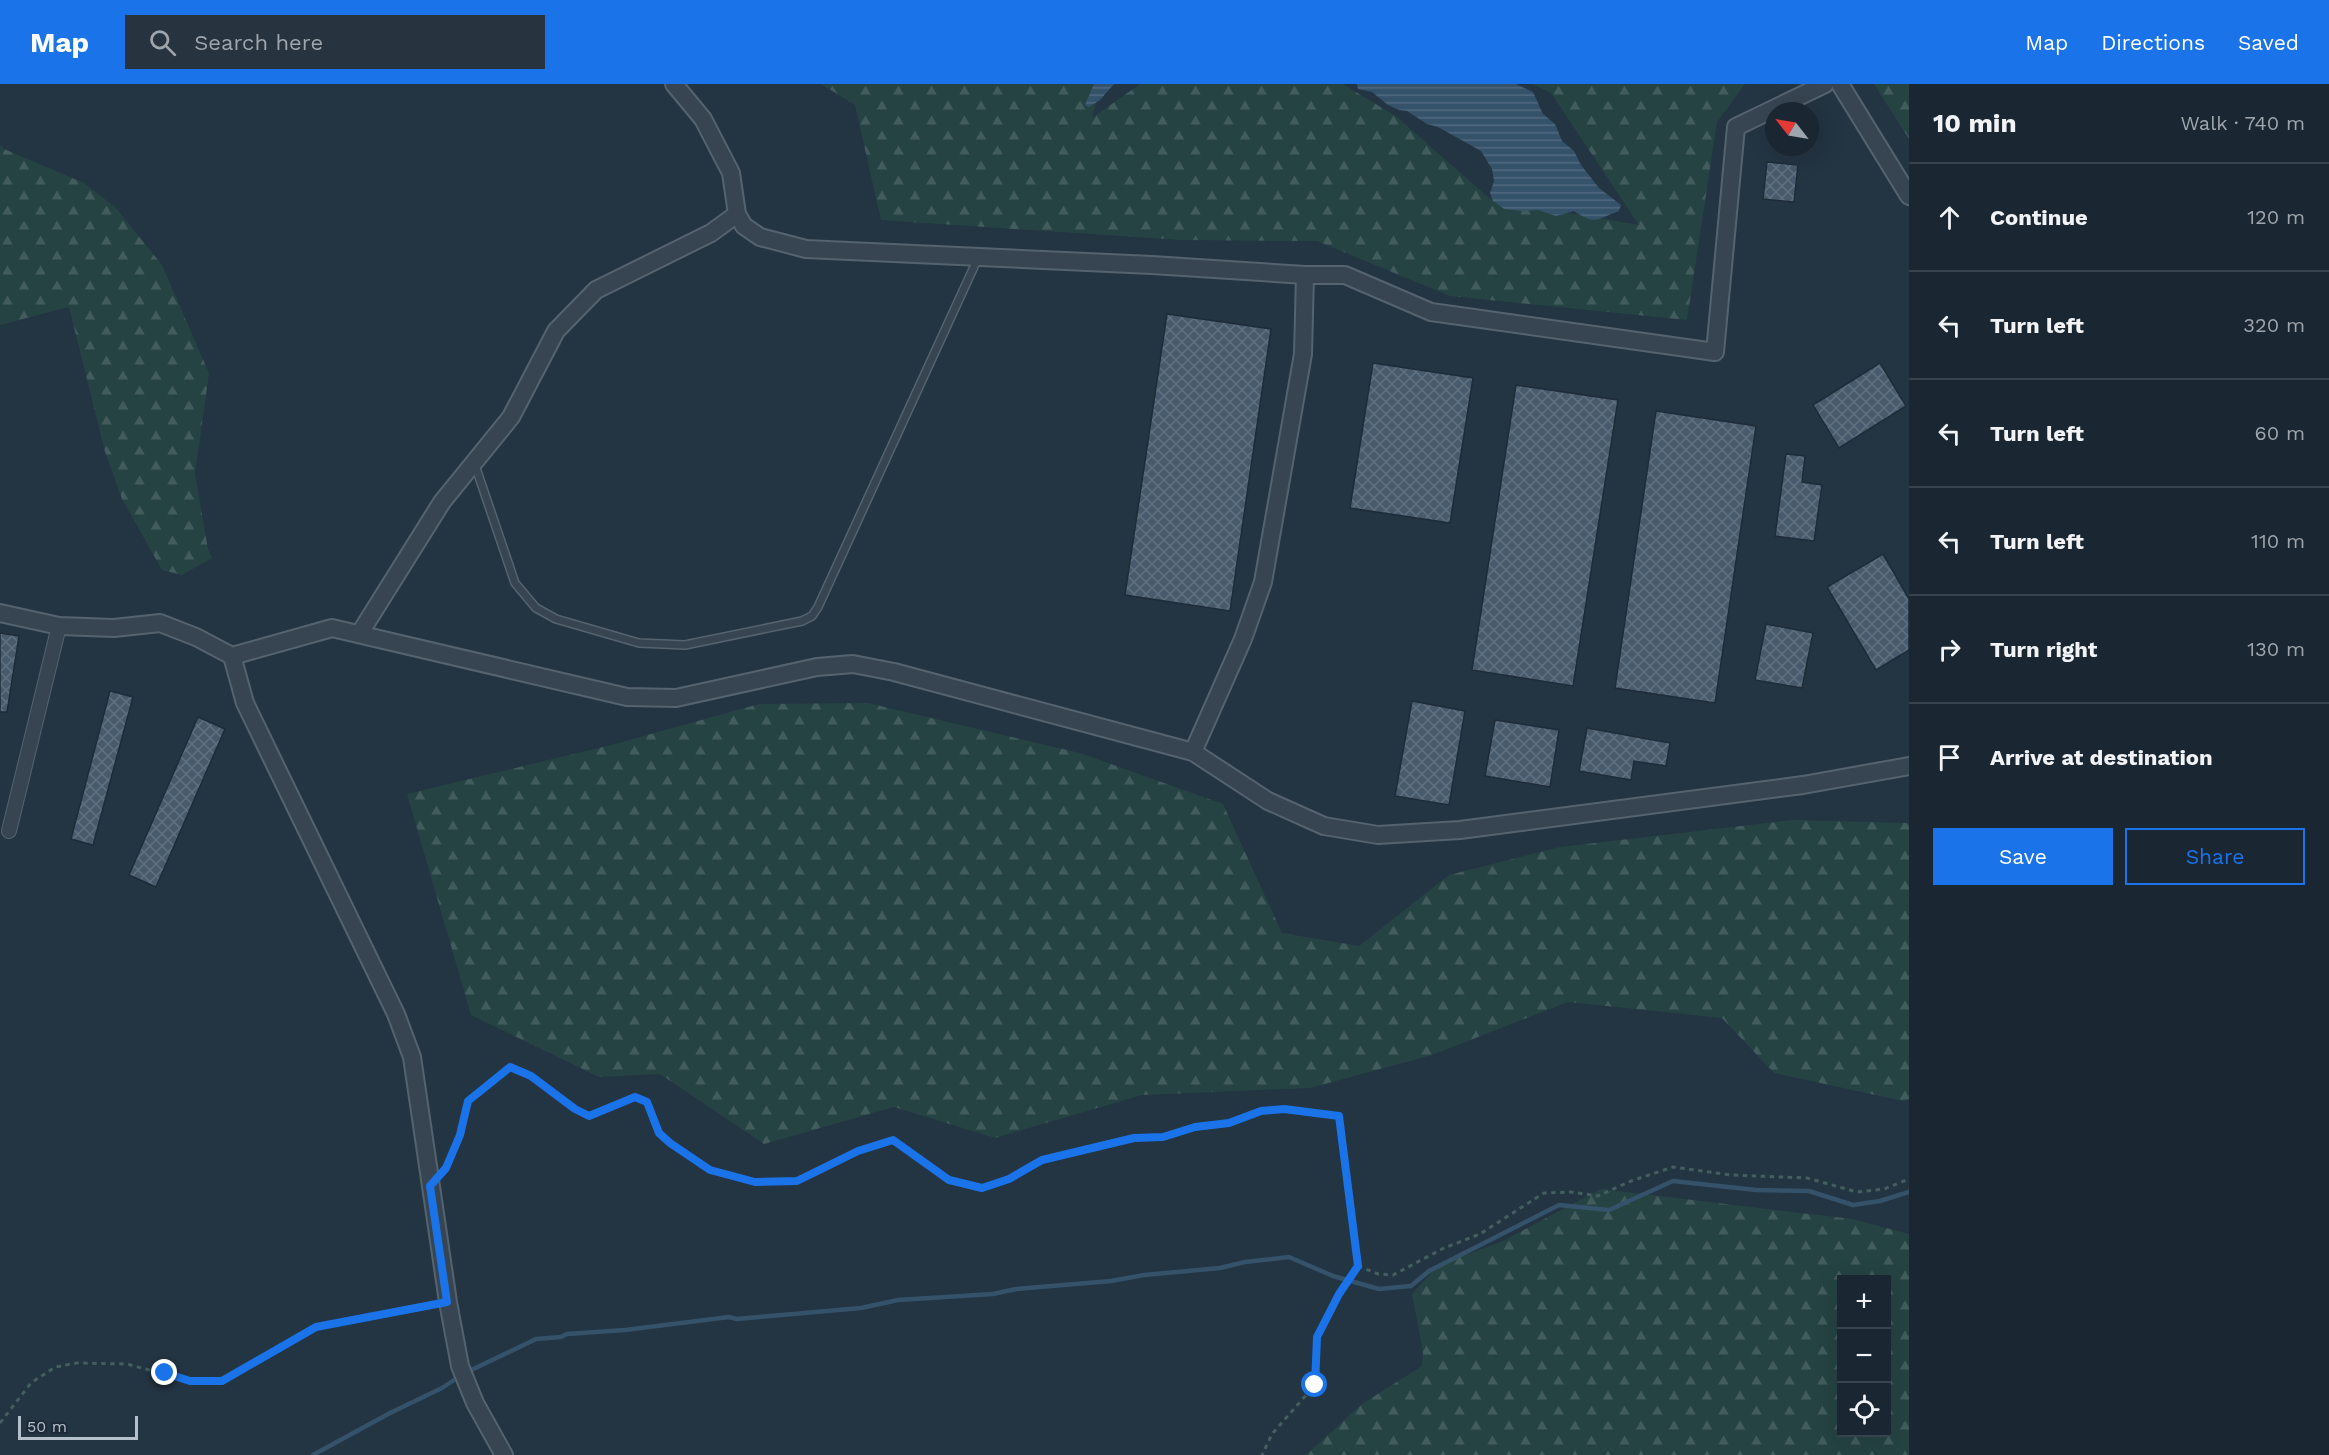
<!DOCTYPE html>
<meta charset="utf-8">
<style>
:root{--surface:#1a2732;--page:#27333e;--text:#f1f3f6;--muted:#9fa5ac;--line:#38444d;--accent:#1a73e8}
body{margin:0;font-family:"Work Sans",sans-serif;background:var(--page);color:var(--text)}
.controls{position:absolute;right:18px;bottom:18px;display:grid;overflow:hidden;border-radius:0px;box-shadow:0 6px 24px #0002}
.controls button{width:54px;height:54px;display:grid;place-items:center;padding:0;border:0;border-bottom:2px solid var(--line);background:var(--surface);color:var(--text);font:30px sans-serif}
.compass{position:absolute;left:1765px;top:18px;width:54px;height:54px;border-radius:50%;background:var(--surface);box-shadow:0 6px 24px #0002;rotate:301deg}
.scale{position:absolute;left:18px;bottom:15px;width:120px;box-sizing:border-box;padding-left:6px;border:3px solid #b4c0cc;border-top:0;font-size:16px;line-height:21px;white-space:nowrap;color:#b4c0cc;-webkit-text-stroke:4px #1c2a37;paint-order:stroke}
.stop{position:absolute;width:18px;height:18px;margin:-14px;border:4px solid #1a73e8;border-radius:50%;background:#fff}
.stop.end{background:#1a73e8;border-color:#fff;box-shadow:0 2px 6px #0008}
.list{margin:0;padding:0;list-style:none}
h2{display:flex;justify-content:space-between;align-items:center;height:78px;margin:0;padding:0 24px;font-size:26px}
h2 small{font-size:20px;font-weight:400;color:var(--muted)}
.list li{display:grid;grid-template-columns:39px 1fr auto;gap:18px;align-items:center;box-sizing:border-box;height:108px;padding:0 24px;border-top:2px solid var(--line)}
.list b{display:block;font-size:22px;white-space:nowrap}
.list em{font-size:20px;font-style:normal;color:var(--muted)}
.actions{display:flex;gap:12px;padding:18px 24px}
.actions a{flex:1;padding:14px 0;border:2px solid var(--accent);border-radius:0px;text-align:center;font-size:21px;color:var(--accent)}
.actions .main{background:var(--accent);color:#fff}
.icon{flex:none;width:33px;height:33px;fill:none;stroke:currentColor;stroke-width:2;stroke-linecap:round;stroke-linejoin:round}
.map{position:relative;flex:none;width:1909px;height:1371px;overflow:hidden}
header{display:flex;align-items:center;gap:36px;box-sizing:border-box;height:84px;padding:0 30px;background:var(--accent);color:#fff}
header strong{font-size:28px}
nav{display:flex;gap:33px;margin-inline-start:auto;font-size:21px}
.search{width:420px;height:54px;background:var(--page);display:flex;align-items:center;gap:15px;box-sizing:border-box;padding:0 21px;border-radius:0px;color:var(--muted);font-size:22px}
main{display:flex}
aside{flex:1;background:var(--surface)}
.map>svg:first-child{display:block}
</style>
<header>
<strong>Map</strong>
<div class="search"><svg class="icon" aria-label="search" viewBox="0 0 24 24"><circle cx="10" cy="10" r="6"/><path d="M15 15l6 6"/></svg>Search here</div>
<nav><a>Map</a><a>Directions</a><a>Saved</a></nav>
</header>
<main>
<div class="map">
<svg width="1909" height="1371" viewBox="0 0 1909 1371">
<defs>
<pattern id="forest-firs" width="22" height="20" patternUnits="userSpaceOnUse" patternTransform="scale(1.5)"><rect width="22" height="20" fill="#254343"/><path d="M5 1l3.5 6h-7zM16 11l3.5 6h-7z" fill="#425c5d"/></pattern>
<pattern id="water-rules" width="6" height="5" patternUnits="userSpaceOnUse" patternTransform="scale(1.5)"><rect width="6" height="5" fill="#35526b"/><path d="M0 2.5h6" fill="none" stroke="#50697f"/></pattern>
<pattern id="building-cross-hatch" width="8" height="8" patternUnits="userSpaceOnUse" patternTransform="scale(1.5)"><rect width="8" height="8" fill="#485b6c"/><path d="M0 0l8 8M0 8l8-8" fill="none" stroke="#607180"/></pattern>
</defs>
<rect width="100%" height="100%" fill="#233442"/>
<g fill="url(#forest-firs)" fill-rule="evenodd">
<path d="M821,0h280l-9,34 48,-34h203l54,33 93,82 149,26 -88,-132 -19,-9h213l-28,38 -30,198 -237,-24 -133,-55 -136,-1 -300,-20 -26,-115z"/>
<path d="M1874,0h35v55z"/>
<path d="M0,61l4,4 80,34 31,24 47,58 47,108 -14,101 13,75 4,9 -30,17 -20,-5 -40,-71 -17,-47 -36,-145 -69,18z"/>
<path d="M868,619l212,50 143,51 59,129 77,13 90,-71 111,-28 232,-27 117,3v276l-6,2 -129,-28 -52,-55 -154,-16 -136,53 -122,33 -168,7 -147,43 -101,-31 -130,37 -104,-70 -61,3 -128,-62 -64,-221 208,-50 144,-40z"/>
<path d="M1601,1105l251,30 57,15v221h-603l56,-51 60,-38 1,-14 -11,-58 25,-28 66,-25zM1842,1196h44v152h-44z"/>
</g>
<g fill="url(#water-rules)">
<path d="M1094,0h20l-14,16 -11,7 -4,-2z"/>
<path d="M1357,0h159l17,8 10,22 12,10 7,17 12,10 7,14 18,23 22,17 -2,6c-22,8 -23,15 -45,0l-18,5 -18,-6 -16,1 -18,-2 -11,-8 -3,-8 4,-12 -2,-12 -11,-18 -43,-24 -11,-3 -20,-13 -8,-1 -11,-5 -16,-13 -14,-3z"/>
</g>
<g fill="none" stroke-linecap="round" stroke-linejoin="round">
<g stroke="#35526b" stroke-width="4.5">
<path d="M467,1288l69,-33 25,-2 6,-3 58,-4 104,-13 8,2 124,-11 37,-8 95,-6 23,-5 95,-8 33,-6 76,-7 25,-6 44,-5 44,19 46,13 32,-3 18,-15 130,-66 50,5 64,-29 83,9 53,1 44,14 27,-4 29,-9"/>
<path d="M313,1371l77,-42 52,-25 18,-12"/>
</g>
</g>
<g fill="url(#building-cross-hatch)" stroke="#1e2c39" stroke-width="1.5">
<path d="M1767,78l31,3 -4,37 -31,-3z"/>
<path d="M1167,230l104,15 -41,282 -105,-16z"/>
<path d="M1373,279l100,15 -23,145 -100,-15z"/>
<path d="M1880,279l26,43 -67,42 -26,-43z"/>
<path d="M1516,301l102,15 -45,286 -101,-16z"/>
<path d="M1656,327l100,15 -41,277 -100,-15z"/>
<path d="M1786,370l19,2 -3,26 20,3 -8,56 -39,-5z"/>
<path d="M1883,470l26,45v51l-33,20 -49,-83z"/>
<path d="M1766,540l47,9 -11,55 -47,-8z"/>
<path d="M0,549l19,3 -12,76h-7z"/>
<path d="M110,607l23,6 -40,148 -22,-6z"/>
<path d="M1412,617l53,10 -16,94 -54,-9z"/>
<path d="M198,633l27,12 -69,158 -27,-12z"/>
<path d="M1495,636l64,10 -9,57 -65,-11z"/>
<path d="M1587,644l83,15 -4,23 -32,-5 -3,19 -52,-9z"/>
</g>
<g fill="none" stroke-linecap="round" stroke-linejoin="round">
<g stroke="#55636f" stroke-width="10">
<path id="service" d="M475,381l40,118 21,25 20,11 83,24 46,2 117,-24 10,-5 6,-9 160,-349"/>
</g>
<g stroke="#55636f" stroke-width="16">
<path id="minor" d="M9,747l50,-205"/>
</g>
<g stroke="#55636f" stroke-width="20">
<g id="tertiary">
<path d="M674,0l29,35 28,54 6,41 7,12 16,11 46,12 346,16 153,10h40l86,37 284,40 21,-225 89,-43"/>
<path d="M1840,0l69,112"/>
<path d="M0,529l59,13 55,2 46,-5 36,14 36,19 100,-28 295,69 49,1 141,-31 36,-3 41,8 299,80 75,49 56,25 54,9 82,-5 343,-45 106,-19"/>
<path d="M360,549l82,-131 69,-85 45,-86 40,-41 115,-57 26,-19"/>
<path d="M232,572l13,47 151,311 16,43 36,245 12,64 15,37 29,52"/>
<path d="M1193,668l50,-113 20,-57 40,-228 2,-79"/>
</g>
</g>
<g stroke="#435f5f" stroke-width="3" stroke-dasharray="4.5 4.5" stroke-linecap="butt">
<path d="M445,1085l15,-34 8,-34 43,-34 20,9 44,33 14,7 46,-19 12,5 12,31 11,10 39,27 46,12 42,-1 61,-30 35,-11 56,40 33,8 27,-9 33,-19 92,-22 29,-1 32,-10 34,-4 32,-12 23,-2 55,7 19,150 -19,28 -22,43 -2,48 -43,49 -10,21"/>
<path d="M1358,1182l20,8 15,1 51,-27 36,-14 64,-41 27,-1 27,4 33,-15 42,-14 58,8 76,3 50,14 27,-3 25,-10"/>
<path d="M0,1339l31,-40 24,-16 22,-4 50,1 63,17h32l95,-54 117,-22"/>
</g>
<use href="#service" stroke="#374552" stroke-width="7"/>
<use href="#minor" stroke="#374552" stroke-width="14"/>
<use href="#tertiary" stroke="#374552" stroke-width="16"/>
</g>
<g fill="none" stroke-linecap="round" stroke-linejoin="round">
<path stroke="#1a73e8" stroke-width="8" d="M165,1289l25,8h32l94,-54 131,-25 -17,-116 16,-18 14,-33 8,-34 42,-34 21,9 44,33 14,7 46,-19 12,5 12,31 11,10 40,27 45,12 42,-1 61,-30 35,-11 56,40 33,8 27,-9 33,-19 92,-22 29,-1 32,-10 34,-4 32,-12 23,-2 55,7 19,150 -19,28 -22,43 -2,48"/>
</g>
</svg>
<div class="controls">
<button>+</button>
<button>−</button>
<button><svg class="icon" aria-label="locate" viewBox="0 0 24 24"><circle cx="12" cy="12" r="6"/><path d="M12 2v4M12 18v4M2 12h4M18 12h4"/></svg></button>
</div>
<svg class="compass" viewBox="-18 -18 36 36"><path d="M0-13l5 13h-10z" fill="#e53935"/><path d="M0 13l5-13h-10z" fill="#9fa5ac"/></svg>
<div class="scale">50 m</div>
<div class="stop" style="left:1315px;top:1301px"></div>
<div class="stop end" style="left:165px;top:1289px"></div>
</div>
<aside>
<h2>10 min<small>Walk · 740 m</small></h2>
<ul class="list">
<li><svg class="icon" aria-label="ahead" viewBox="0 0 24 24"><path d="M12 20V5M6 11l6-6 6 6"/></svg><div><b>Continue</b></div><em>120 m</em></li>
<li><svg class="icon" aria-label="left" viewBox="0 0 24 24"><path d="M17 20v-9H6M10 6l-5 5 5 5"/></svg><div><b>Turn left</b></div><em>320 m</em></li>
<li><svg class="icon" aria-label="left" viewBox="0 0 24 24"><path d="M17 20v-9H6M10 6l-5 5 5 5"/></svg><div><b>Turn left</b></div><em>60 m</em></li>
<li><svg class="icon" aria-label="left" viewBox="0 0 24 24"><path d="M17 20v-9H6M10 6l-5 5 5 5"/></svg><div><b>Turn left</b></div><em>110 m</em></li>
<li><svg class="icon" aria-label="right" viewBox="0 0 24 24"><path d="M7 20v-9h11M14 6l5 5-5 5"/></svg><div><b>Turn right</b></div><em>130 m</em></li>
<li><svg class="icon" aria-label="arrive" viewBox="0 0 24 24"><path d="M6 21V4h12l-3 4 3 4H6"/></svg><div><b>Arrive at destination</b></div></li>
</ul>
<div class="actions"><a class="main">Save</a><a>Share</a></div>
</aside>
</main>
